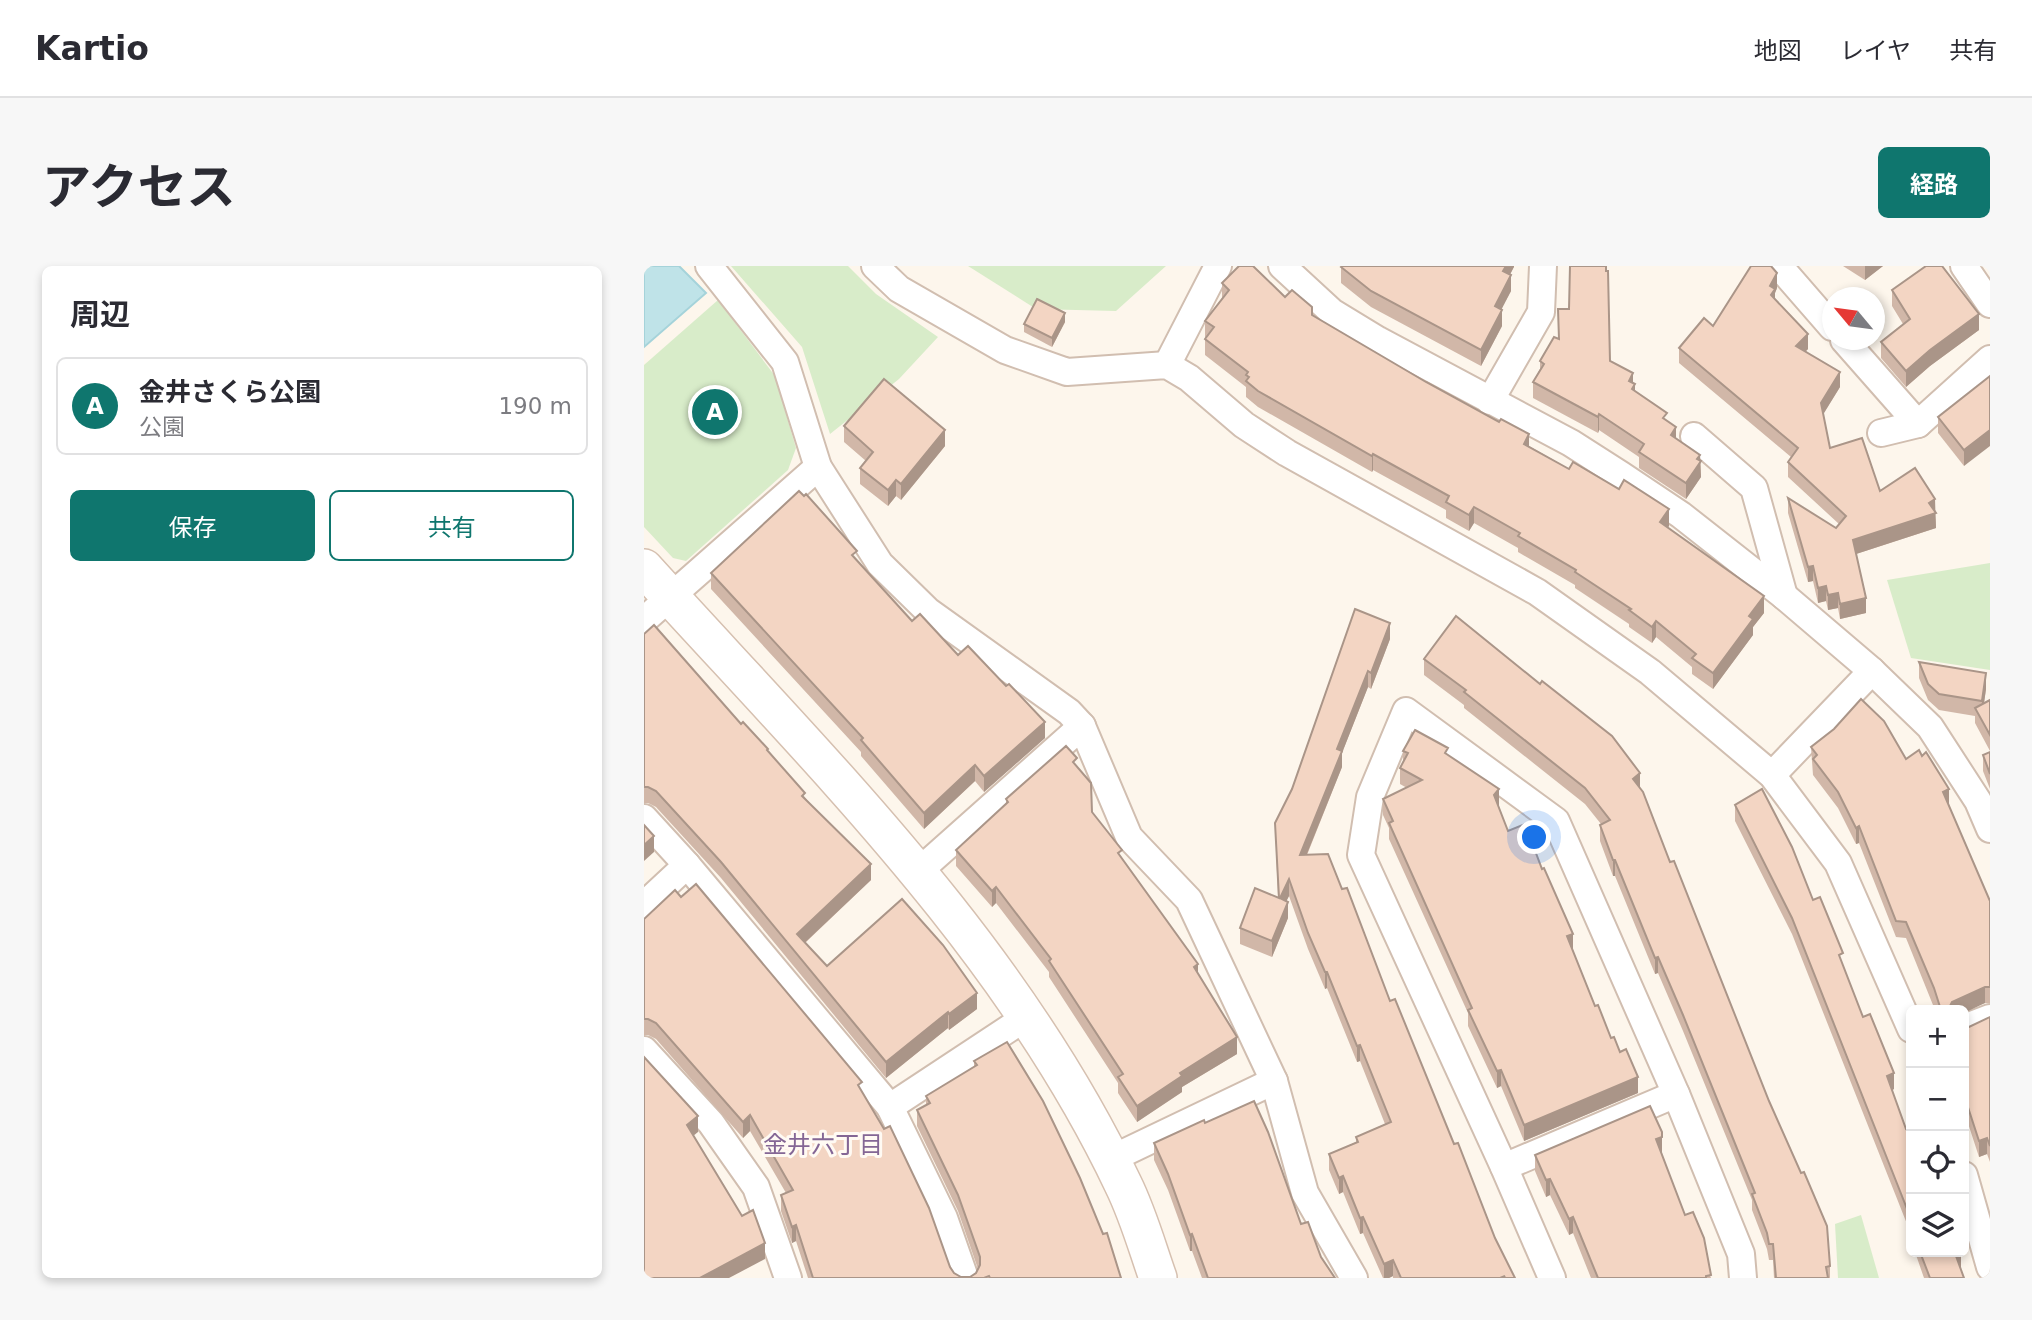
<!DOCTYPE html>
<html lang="ja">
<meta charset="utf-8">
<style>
:root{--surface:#fff;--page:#f7f7f7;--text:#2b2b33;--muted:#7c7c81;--line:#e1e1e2;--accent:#0f766e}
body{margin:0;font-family:"DejaVu Sans","Noto Sans JP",sans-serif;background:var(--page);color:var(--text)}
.controls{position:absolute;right:21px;bottom:21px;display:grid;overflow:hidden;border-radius:10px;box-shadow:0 4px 10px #0003}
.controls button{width:63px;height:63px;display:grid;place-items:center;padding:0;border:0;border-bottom:2px solid var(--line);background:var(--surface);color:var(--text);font:35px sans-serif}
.compass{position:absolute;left:1178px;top:21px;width:63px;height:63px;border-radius:50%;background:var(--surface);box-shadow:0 4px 10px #0003;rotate:299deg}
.you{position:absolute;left:891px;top:572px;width:24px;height:24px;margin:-18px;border:5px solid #fff;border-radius:50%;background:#1a73e8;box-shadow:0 0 0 10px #1a73e833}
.badge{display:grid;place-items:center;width:46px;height:46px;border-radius:50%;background:var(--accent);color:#fff;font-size:23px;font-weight:700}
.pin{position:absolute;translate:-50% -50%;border:4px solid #fff;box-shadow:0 2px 7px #0006}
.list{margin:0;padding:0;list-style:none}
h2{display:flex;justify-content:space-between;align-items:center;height:91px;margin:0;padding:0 28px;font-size:30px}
h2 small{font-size:23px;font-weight:400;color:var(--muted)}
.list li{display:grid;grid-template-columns:46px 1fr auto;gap:21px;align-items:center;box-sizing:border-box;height:98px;margin:0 14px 14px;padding:0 14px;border:2px solid var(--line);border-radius:10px}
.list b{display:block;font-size:26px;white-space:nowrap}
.list p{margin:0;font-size:23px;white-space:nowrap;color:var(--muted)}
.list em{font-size:23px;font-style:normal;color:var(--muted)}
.actions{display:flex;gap:14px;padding:21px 28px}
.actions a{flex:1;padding:16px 0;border:2px solid var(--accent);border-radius:10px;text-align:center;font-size:24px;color:var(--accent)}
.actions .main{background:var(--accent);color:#fff}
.icon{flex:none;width:38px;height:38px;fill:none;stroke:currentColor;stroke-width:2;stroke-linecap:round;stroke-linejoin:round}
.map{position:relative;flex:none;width:1346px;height:1012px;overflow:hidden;border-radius:10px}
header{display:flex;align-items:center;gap:42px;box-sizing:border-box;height:98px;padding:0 35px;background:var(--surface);border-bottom:2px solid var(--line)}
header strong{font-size:33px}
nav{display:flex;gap:38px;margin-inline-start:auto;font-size:24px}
.intro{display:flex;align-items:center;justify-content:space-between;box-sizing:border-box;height:168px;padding:0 42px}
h1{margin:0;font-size:49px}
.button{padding:18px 32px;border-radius:10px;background:var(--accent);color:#fff;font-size:24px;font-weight:700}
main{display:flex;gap:42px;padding:0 42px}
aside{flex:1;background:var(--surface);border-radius:10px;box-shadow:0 4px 10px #0003}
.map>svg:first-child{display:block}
</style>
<header>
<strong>Kartio</strong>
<nav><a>地図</a><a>レイヤ</a><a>共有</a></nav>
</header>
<div class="intro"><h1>アクセス</h1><a class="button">経路</a></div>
<main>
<aside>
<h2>周辺<small></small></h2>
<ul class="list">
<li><span class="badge">A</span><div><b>金井さくら公園</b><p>公園</p></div><em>190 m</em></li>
</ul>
<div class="actions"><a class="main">保存</a><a>共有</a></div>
</aside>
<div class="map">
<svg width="1346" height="1012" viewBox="0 0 1346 1012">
<rect width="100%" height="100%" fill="#fdf6ec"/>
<g fill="#d8ecc9">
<path d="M87,0h117l28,28 62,43 -39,42 -69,55 -28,-87z"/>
<path d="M324,0h198l-50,45 -80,-2z"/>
<path d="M74,34l57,76 21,72 -8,22 -102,91 -13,-3 -29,-31v-162z"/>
<path d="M1346,297v107l-79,-12 -24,-78z"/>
<path d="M1217,949l18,63h-41l-3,-54z"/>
</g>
<path fill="#bfe3e8" stroke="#a5d3da" stroke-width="2" d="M0,0h35l27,27 -62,54z"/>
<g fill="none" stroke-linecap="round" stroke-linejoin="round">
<g stroke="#d1beb0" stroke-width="30">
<g id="street">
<path d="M65,0l76,96 33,105 62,97 48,47 141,101 13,14 47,111 60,63 85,181 31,112 49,85"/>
<path d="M231,0l24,23 106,61 62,22 100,-7 22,13 55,47 43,28 250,139 113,80 122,103 66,88 73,166"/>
<path d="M638,0l50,46 46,28 193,103 50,32 60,40 103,81 88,75 58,56 48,74 12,28"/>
<path d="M1135,0l53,61"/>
<path d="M1320,0l26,38"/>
<path d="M1200,74l74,84"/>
<path d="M523,99l51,-99"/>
<path d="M846,135l51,-89 2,-46"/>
<path d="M1237,167l37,-9 72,-65"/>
<path d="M1050,170l60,52 30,108"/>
<path d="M0,354l174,-153"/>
<path d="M1128,509l100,-104"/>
<path d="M0,552l43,47 203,242 54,111 21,60"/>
<path d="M275,605l163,-145"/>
<path d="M0,639l43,-40"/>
<path d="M1320,762l26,-10"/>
<path d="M0,784l67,73 45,64 32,91"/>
<path d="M246,841l138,-91"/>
<path d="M467,893l163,-78"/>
<path d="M860,901l172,-73"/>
<path d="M1320,909l26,92"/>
<path d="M908,1012l-48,-111 -143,-312 9,-58 36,-86 150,110 120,273 65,160 2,24"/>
</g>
</g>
<g stroke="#d6c0b0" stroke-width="40">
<path id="secondary" d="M0,302c175,193 366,378 479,616 15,30 24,63 35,94"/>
</g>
<use href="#street" stroke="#fff" stroke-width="26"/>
<use href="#secondary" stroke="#fff" stroke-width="37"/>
</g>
<g fill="#d1b7a8">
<path d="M870,0l-4,9 1,16 -10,18 1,17 -21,40 -110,-59 -30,-24v-16z"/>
<path d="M1199,0h40l-18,14z"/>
<path d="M963,5l3,90 23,22 2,8 32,30 9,18 24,16 1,22 -15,22 -47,-31v-11l-40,-27 -1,3 -65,-35v-16l7,-13v-8l19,-22 10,-30z"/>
<path d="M578,17l63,14 27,18 217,131 140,80 -1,1 96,86 -11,14v8l-40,54 -21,-15v-7l-36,-30 -4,6 -23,-16v-3l-54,-36v-3l-57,-33v-4l-44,-25 -5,8 -23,-13v-8l-73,-40 -1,2 -114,-65 -12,-10v-10l-41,-32v-34l17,-23z"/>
<path d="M1133,22l-2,5v6l33,50 -2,2 34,36 -17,27 7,34 50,43 55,21 1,16 -80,26 10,59 -26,6 -2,-11 -10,2 -2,-9 -8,2 -5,-22 -5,1 -20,-69v-15l48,30 3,-4 -51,-47v-15l3,-5 -112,-94v-15l34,-22z"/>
<path d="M1248,24l87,40 -49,36 -24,21 -25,-29v-16l22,-18 -11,-18z"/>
<path d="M421,56l-13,25 -28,-15v-8z"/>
<path d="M1346,110l-26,90 -26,-33v-16z"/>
<path d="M200,160l101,20 -44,54 -5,-4 -8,10 -28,-22v-16l6,-7 -22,-19z"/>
<path d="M213,294l55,61 46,34 87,83 -61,54 -9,-11 -51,48 -63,-73v-4l-150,-163v-16z"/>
<path d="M711,343l35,30 -19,50 -3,-2 -26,66v14l-35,88 35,34 48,112 105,237 20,40h-122v-2l-4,2h-6l-20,-45 -3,1 -17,-42 -4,2 -10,-24v-16l27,-12v-5l29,-13 -25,-63 -3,1 -30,-74 -2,1 -17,-40 -19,-53 -3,5 2,17 -16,39 -32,-13v-16l38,-30 -3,-75 17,-34z"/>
<path d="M0,368l97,90 27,27 103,129 -66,63 22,23 150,43 -28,21 -1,-2 -62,50 -165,-200 -65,-71 -8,-4h-4z"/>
<path d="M780,393l216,130 190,477v12h-56l-1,-18h-4l-2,-11 -15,-39v-10l-69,-169 -25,-58 -3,1 -40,-98h-2l-13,-35v-16l1,-1 -16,-20 -121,-96v-3l-40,-30z"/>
<path d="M1275,396l67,27 -2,14 6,-3v51l-15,-28v-7l-36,-6 -11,-10 -9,-22z"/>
<path d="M1167,481l95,12 43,46 41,96v102h-5l-21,7h-29l-29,-72 -10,-1 -37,-94 -3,1 -18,-36 -25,-33z"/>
<path d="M759,485l45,4 51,50 -1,1 10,25 64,119 23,56 43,87 -114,48 -23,-55 -4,2 -29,-62v-13l-79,-174v-11l-6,-13v-16l24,-11 -7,-4v-16l3,-7z"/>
<path d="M1346,486v37l-7,-18v-16z"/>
<path d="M433,501l15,45 106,162 39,80 -55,33v5l-45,30 -19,-29v-10l-69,-106v-5l-53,-69 -4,4 -36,-41v-16l50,-45v-6z"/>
<path d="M1091,539l78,95 30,65 20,52 31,72 -2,1 14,39 5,-2v115l-2,-6v-7l-117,-295 -57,-113z"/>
<path d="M0,653l218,173 92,181 7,4h9l6,-4 2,-4 -20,-58 -41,-85v-16l9,-5v-9l48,-29v-6l147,217h-313l-12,-37 -4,2 -11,-32v-16l5,-2 -36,-62 -7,7 -87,-99 -8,-4h-4z"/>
<path d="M1346,751v145l-3,-8 -8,3 -15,-46v-84h5z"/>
<path d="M561,857l96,101 20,33 14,21h-133l-10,-27h-2l-22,-61 -14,-30v-17z"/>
<path d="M1017,887l24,62 26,63h-120l-18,-45 -4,2 -19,-40 -4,2 -11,-26v-16z"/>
<path d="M1271,986h45l1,18 3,8h-40z"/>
</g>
<g fill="#aa9588">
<path d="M862,0h8v1l-11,20v-16z"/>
<path d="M1221,0h18l-18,14z"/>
<path d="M1133,7v15l-2,5v11l-4,6 -1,-24z"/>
<path d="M867,9v16l-16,31v-16z"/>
<path d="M858,44v16l-21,40v-16z"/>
<path d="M421,47v9l-13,25v-9z"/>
<path d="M1335,48v16l-49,36 -24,21v-16l24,-21z"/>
<path d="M1164,68v15l-12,12v-15z"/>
<path d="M1196,106v15l-19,31v-15z"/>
<path d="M989,107v16l2,-5v16l-6,-19z"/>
<path d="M955,148v16l-1,3v-16z"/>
<path d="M1032,161v16l-5,-8z"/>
<path d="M301,164v16l-44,54v-16z"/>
<path d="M1346,164v16l-26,20v-16z"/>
<path d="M885,168v16l-5,-6z"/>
<path d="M729,188v16l-1,2v-16z"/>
<path d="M1056,189l1,22 -15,22v-16z"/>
<path d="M252,214v16l-8,10v-16z"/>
<path d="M1291,233l1,29 -83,27v-15z"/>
<path d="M830,241v16l-5,8v-16z"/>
<path d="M1025,243v17l-9,12v-16z"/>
<path d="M1169,300v15l-5,1v-15z"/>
<path d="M1182,320v15l-8,2v-15z"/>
<path d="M1194,327v15l-10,2v-15z"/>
<path d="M1120,330v17l-11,14v8l-40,54v-16l36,-57z"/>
<path d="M1222,332v15l-26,6v-15z"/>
<path d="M1012,355v16l-4,6v-16z"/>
<path d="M746,357v16l-19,50v-16z"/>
<path d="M724,405v16l-26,66v14l-42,104v-16l37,-106z"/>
<path d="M1342,407v16l-4,28v-16z"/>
<path d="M401,456v16l-61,54v-16z"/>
<path d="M331,499v16l-51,48v-16z"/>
<path d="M996,507v16l-7,-10z"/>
<path d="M855,523v16l-5,6v-16z"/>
<path d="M1305,523v16l-6,3v-16z"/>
<path d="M1215,560v17l-3,1v-16z"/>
<path d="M10,570v16l-10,9v-16z"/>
<rect x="969" y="594" width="2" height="16"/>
<path d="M227,598v16l-74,70v-16z"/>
<path d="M645,613v17l-9,18v-16z"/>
<path d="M352,621v16l-4,4v-16z"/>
<path d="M644,636v16l-16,39v-16z"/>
<path d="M929,668v16l-6,-14z"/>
<path d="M1014,691v16l-3,1v-16z"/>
<path d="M554,698v16l-4,-13z"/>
<path d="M681,706h2v16l-2,1z"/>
<path d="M1341,721v16l-21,10v-3h-16l4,-8z"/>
<path d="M333,727v16l-28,21v-16z"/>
<path d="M304,746v16l-62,50v-16z"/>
<path d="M593,771v17l-55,33v5l-45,30v-16l43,-33z"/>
<path d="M716,779v16l-3,1v-16z"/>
<path d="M857,804v16l-4,2v-17z"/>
<path d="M1250,807v16l-7,4v-17z"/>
<path d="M994,811v16l-114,48v-16z"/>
<path d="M106,849v16l-7,7v-16z"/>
<path d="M54,850v16l-11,9v-16z"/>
<path d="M1018,871v16l-6,2v-16z"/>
<path d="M1343,872v16l-8,3v-16z"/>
<path d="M699,910v16l-4,2v-16z"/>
<path d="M906,913v16l-4,2v-17z"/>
<path d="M719,951v16l-3,1v-16z"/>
<path d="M929,951v16l-4,2v-16z"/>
<path d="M152,959v16l-4,2v-16z"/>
<path d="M548,968v17h-2v-16z"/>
<path d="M121,977v16l-36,19h-29z"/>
<path d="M1317,989v16l-5,-15z"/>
<path d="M749,994v16l-4,2h-5v-14z"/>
</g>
<g fill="#f3d5c3" stroke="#aa9588" stroke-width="2">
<path d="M595,0h14l32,31 7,-7 20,17v8l114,67 73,40 2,-3 28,15 -5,10 45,25 4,-7 46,27 5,-9 45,29 -9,13 104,74 -15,20 4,3 -40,54 -21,-15 4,-4 -40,-33 -4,6 -23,-17 2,-1 -56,-37 1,-2 -58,-34 2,-3 -46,-26 -5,8 -23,-13 3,-6 -76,-42 -1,2 -114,-65 -12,-10 3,-4 -3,-2 2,-3 -43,-33 9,-12 -9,-6 24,-31 -7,-7z"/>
<path d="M698,0h164l-3,5 8,4 -16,31 7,4 -21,40 -110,-59 -30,-24z"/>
<path d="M926,0h36v5h2l2,90 23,12 -4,8 6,3 -3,5 35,24 -4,5 13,9 -5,8 29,20 -3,4 4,2 -15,22 -47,-31 5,-8 -45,-30 -1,3 -65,-35 11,-18 -4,-3 14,-24 5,2 -1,-30h11z"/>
<path d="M1107,0h20l6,7 -7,13 5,3 -4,6 37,39 -12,12 44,26 -19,31 9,45 32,-10 18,53 35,-23 20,31 -6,4 7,10 -83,27 13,58 -26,6 -2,-11 -10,2 -2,-9 -8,2 -5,-22 -5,1 -20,-69 48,30 10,-12 -58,-54 10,-14 -119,-100 25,-30 9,8z"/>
<path d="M1282,0h16l37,48 -49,36 -24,21 -25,-29 29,-23 -18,-29z"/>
<path d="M393,33l28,14 -13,25 -28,-14z"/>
<path d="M1346,110v54l-26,20 -26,-33z"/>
<path d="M240,113l61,51 -44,54 -5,-4 -8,10 -28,-22 13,-16 -29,-26z"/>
<path d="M155,225l5,5 2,-2 51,57 -5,4 60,66 8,-7 38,41 10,-9 38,40 3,-2 36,38 -61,54 -9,-11 -51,48 -63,-73 2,-2 -152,-165z"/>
<path d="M711,343l35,14 -19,50 -3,-2 -31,78 5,2 -42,104 28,-1 14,35 5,-1 43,113 5,-2 59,145 4,-1 37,95 20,40h-12l2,-2 -5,2h-99l-8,-18 -9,4 -21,-47 -3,1 -17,-42 -4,2 -10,-24 29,-12 -2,-5 35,-15 -31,-77 -3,1 -30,-74h-2l-17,-39 -19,-54 -9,19 8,4 -16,39 -32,-13 15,-40 24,10 -4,-75 17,-34z"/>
<path d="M812,350l84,68 2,-3 70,55 28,37 -7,6 10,13 27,70 4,-1 95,240 32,72 3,-1 23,54 3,40 -4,1 2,11h-52l-3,-34h-4l-2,-11 -15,-39 3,-1 -72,-178 -25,-58 -3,1 -40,-98h-2l-13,-35 10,-5 -25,-32 -121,-96 2,-2 -42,-31z"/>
<path d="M10,359l87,99 2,-2 25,27 -1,1 38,43 -3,3 69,68 -74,70 30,32 75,-67 41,46 34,48 -28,21 -1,-2 -62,50 -165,-200 -65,-71 -8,-4h-4v-153z"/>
<path d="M1275,396l67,11 -4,28 -43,-7 -11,-10z"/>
<path d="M1217,433l23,22 22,38 13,-9 3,6 4,-4 23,37 -6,3 47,109v86h-5l-33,15 -4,8h-7l-7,-22 -28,-66 -10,-1 -37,-95 -3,2 -18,-36 -25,-33 4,-4 -6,-8 23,-18z"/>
<path d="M1346,434v35l-15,-27z"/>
<path d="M771,464l33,18 -3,5 54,36 -5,6 14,36 17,-7 17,45 2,-1 29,66 -6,2 28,70 3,-1 13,33 3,-1 6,15 6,-3 12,28 -114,48 -23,-55 -4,1 -29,-61 4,-2 -83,-185 4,-2 -10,-22 39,-19 -22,-12 8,-15 -5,-2z"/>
<path d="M422,480l11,12 -4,4 18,21 1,29 30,38 -4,3 80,111 -4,3 43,70 -57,36 2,3 -45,30 -19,-29 5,-3 -74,-113 2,-2 -55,-72 -4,4 -36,-41 52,-48 -2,-3z"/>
<path d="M1346,486v22l-7,-19z"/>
<path d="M1118,523l30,58 21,53 7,-3 23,56 -4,2 24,62 7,-3 24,59 -7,3 19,53 5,-2v99l-2,-7h2l-119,-301 -57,-113z"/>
<path d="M0,559l10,11 -10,9z"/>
<path d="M52,618l166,198 -4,3 26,44 6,-3 39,82 21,59 4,6 7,4h9l6,-4 4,-8v-8l-22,-62 -41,-85 13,-7 -4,-7 51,-31 -3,-4 33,-19 36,59 37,77 23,56 4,-1 14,45h-131l-1,-2 -5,2h-171l-17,-53 -4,2 -11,-32 12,-5 -43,-75 -7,7 -87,-99 -8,-4h-4v-100l31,-29 6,7z"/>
<path d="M1346,751v129l-3,-8 -8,3 -15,-46v-68h5z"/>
<path d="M0,791l54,59 -11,9 55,91 11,-6 12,33 -65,35h-56z"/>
<path d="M610,835l14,31 33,92 7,-2 13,35 14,21h-127l-16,-44 -2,1 -22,-61 -14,-31 50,-23 1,3z"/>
<path d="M1006,840l12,26v5l-6,2 29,76 8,-3 11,26 7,37 -5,1v2h-108l-25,-61 -4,2 -19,-40 -4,1 -11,-25z"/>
<path d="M1276,986h40l1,3 -5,1 8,22h-34z"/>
</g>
<g text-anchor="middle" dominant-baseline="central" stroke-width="6" stroke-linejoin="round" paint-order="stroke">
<g font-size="24" fill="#846695" stroke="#fffaf3">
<text x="179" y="879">金井六丁目</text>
</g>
</g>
</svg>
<div class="controls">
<button>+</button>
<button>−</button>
<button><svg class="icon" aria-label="locate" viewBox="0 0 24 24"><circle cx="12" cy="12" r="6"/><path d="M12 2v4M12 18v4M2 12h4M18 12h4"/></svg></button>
<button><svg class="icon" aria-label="layers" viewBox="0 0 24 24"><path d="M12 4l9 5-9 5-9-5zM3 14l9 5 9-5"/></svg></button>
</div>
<svg class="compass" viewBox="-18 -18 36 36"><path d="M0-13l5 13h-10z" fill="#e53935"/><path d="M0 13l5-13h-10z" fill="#7c7c81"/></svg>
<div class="you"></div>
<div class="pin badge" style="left:71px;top:146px">A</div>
</div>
</main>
